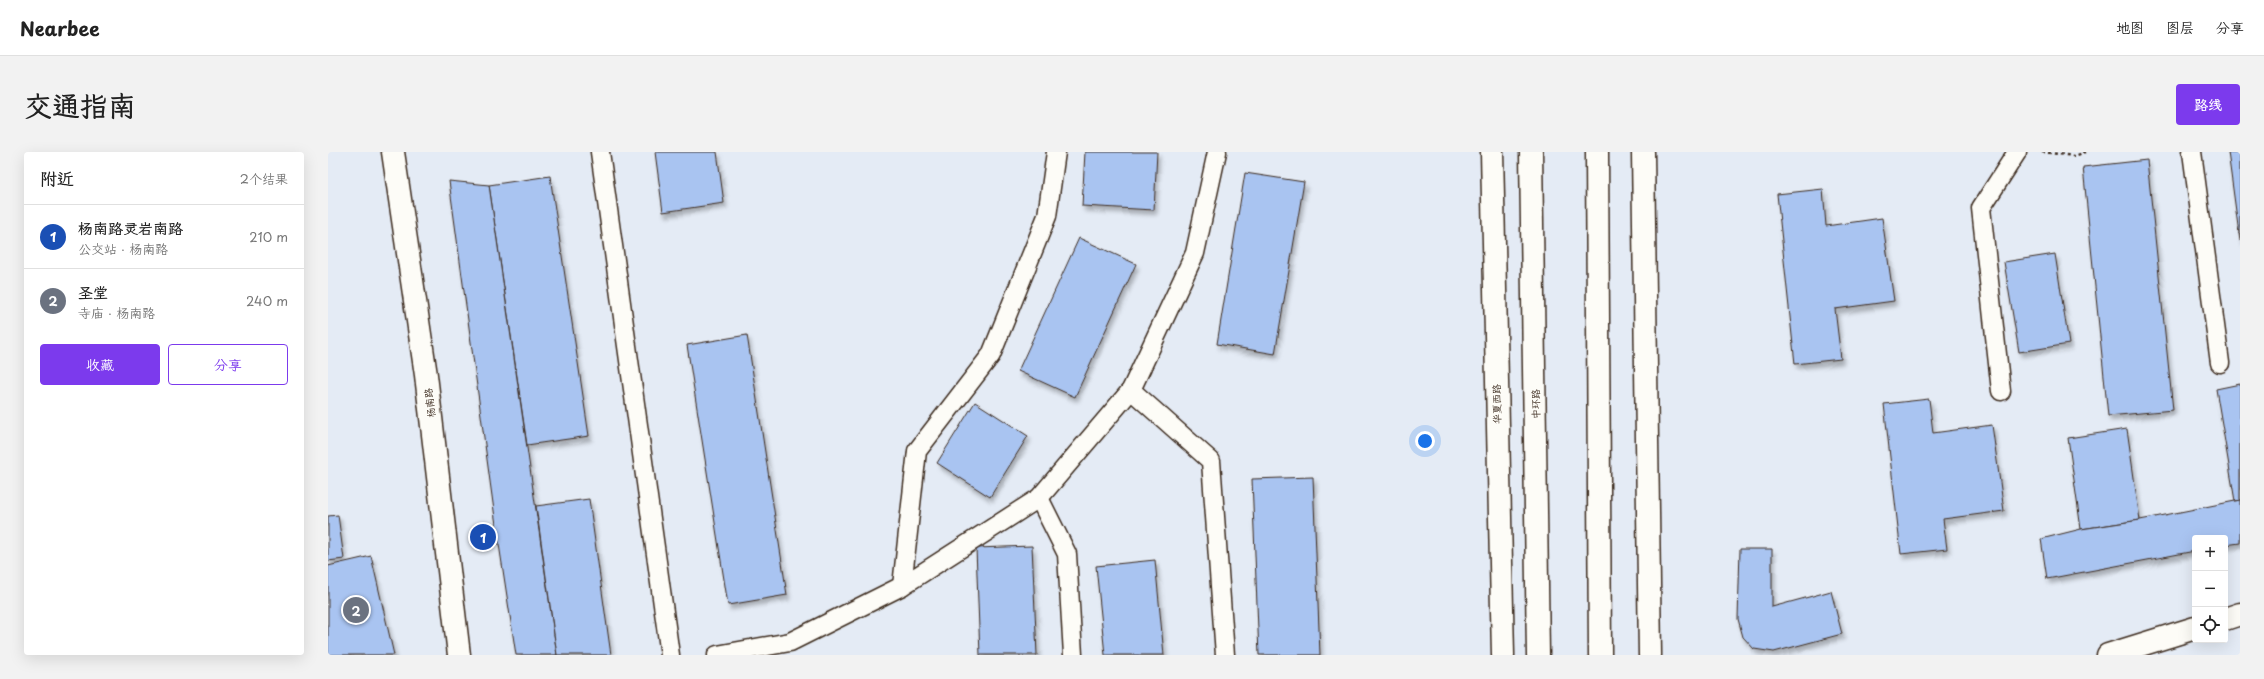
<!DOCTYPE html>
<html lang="zh">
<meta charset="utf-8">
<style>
:root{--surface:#fff;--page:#f2f2f2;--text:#222;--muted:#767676;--line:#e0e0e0;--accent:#7c3aed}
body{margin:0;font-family:"Playpen Sans","LXGW WenKai TC",sans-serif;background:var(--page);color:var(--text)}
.controls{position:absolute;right:12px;bottom:12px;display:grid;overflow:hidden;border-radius:4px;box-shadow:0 4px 16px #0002}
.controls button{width:36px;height:36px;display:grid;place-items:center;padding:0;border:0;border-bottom:1px solid var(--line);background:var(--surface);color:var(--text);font:20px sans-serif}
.you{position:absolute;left:1097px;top:289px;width:14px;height:14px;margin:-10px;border:3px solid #fff;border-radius:50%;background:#1a73e8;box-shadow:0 0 0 6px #1a73e833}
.badge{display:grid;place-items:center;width:26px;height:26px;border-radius:50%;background:var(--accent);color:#fff;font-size:13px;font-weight:700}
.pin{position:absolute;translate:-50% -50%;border:2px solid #fff;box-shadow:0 1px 4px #0006}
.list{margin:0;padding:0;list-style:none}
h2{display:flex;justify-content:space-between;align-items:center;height:52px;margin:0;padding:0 16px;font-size:17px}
h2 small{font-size:13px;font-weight:400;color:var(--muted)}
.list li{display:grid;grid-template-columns:26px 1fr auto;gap:12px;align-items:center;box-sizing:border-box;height:64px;padding:0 16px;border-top:1px solid var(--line)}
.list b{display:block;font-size:15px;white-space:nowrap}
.list p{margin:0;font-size:13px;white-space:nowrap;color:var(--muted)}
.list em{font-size:13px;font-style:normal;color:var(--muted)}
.actions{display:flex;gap:8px;padding:12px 16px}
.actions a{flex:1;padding:9px 0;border:1px solid var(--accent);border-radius:4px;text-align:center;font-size:14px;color:var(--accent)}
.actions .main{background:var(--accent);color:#fff}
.icon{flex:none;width:22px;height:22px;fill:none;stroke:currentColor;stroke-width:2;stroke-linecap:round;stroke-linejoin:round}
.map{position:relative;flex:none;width:1912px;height:503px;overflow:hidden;border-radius:4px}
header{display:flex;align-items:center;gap:24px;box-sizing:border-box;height:56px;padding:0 20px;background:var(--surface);border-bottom:1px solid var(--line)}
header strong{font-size:19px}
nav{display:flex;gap:22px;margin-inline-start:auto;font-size:14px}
.intro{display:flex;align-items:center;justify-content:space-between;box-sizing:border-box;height:96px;padding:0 24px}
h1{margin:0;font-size:28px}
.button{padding:10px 18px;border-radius:4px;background:var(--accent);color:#fff;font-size:14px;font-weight:700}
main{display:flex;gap:24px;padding:0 24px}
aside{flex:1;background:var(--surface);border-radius:4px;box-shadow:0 4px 16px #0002}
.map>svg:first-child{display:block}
</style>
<header>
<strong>Nearbee</strong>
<nav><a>地图</a><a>图层</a><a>分享</a></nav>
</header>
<div class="intro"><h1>交通指南</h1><a class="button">路线</a></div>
<main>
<aside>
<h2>附近<small>2个结果</small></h2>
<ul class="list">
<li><span class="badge" style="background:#1a4fb4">1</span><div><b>杨南路灵岩南路</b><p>公交站 · 杨南路</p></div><em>210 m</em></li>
<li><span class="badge" style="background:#6b7280">2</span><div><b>圣堂</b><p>寺庙 · 杨南路</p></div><em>240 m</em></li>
</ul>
<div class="actions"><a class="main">收藏</a><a>分享</a></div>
</aside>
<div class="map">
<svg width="1912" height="503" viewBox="0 0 1912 503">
<defs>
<filter id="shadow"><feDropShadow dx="2.5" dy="4.5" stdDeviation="2" flood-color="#0004"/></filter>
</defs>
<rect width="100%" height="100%" fill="#e4ebf5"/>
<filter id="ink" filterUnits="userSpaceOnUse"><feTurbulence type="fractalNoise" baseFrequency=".025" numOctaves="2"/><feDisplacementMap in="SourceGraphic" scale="8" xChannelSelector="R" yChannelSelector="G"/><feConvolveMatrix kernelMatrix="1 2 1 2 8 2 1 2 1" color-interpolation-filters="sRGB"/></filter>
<g filter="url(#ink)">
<g fill="#a9c4f1" stroke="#3b2a1e" filter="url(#shadow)">
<path d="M327,0h62l7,51 -61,9z"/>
<path d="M757,0h72l-3,58 -72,-4z"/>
<path d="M1900,0h12v89z"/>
<path d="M1819,8l26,250 -65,6 -25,-249z"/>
<path d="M917,21l59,9 -29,172 -58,-10z"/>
<path d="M222,24l39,260 -62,9 -38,-260z"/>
<path d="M121,29l40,4 68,470h-41l-21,-137z"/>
<path d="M1495,37l3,37 56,-8 12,83 -59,8 6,50 -46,5 -18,-170z"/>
<path d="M751,86l57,26 -61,133 -57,-26z"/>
<path d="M1727,102l14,90 -50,8 -15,-90z"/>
<path d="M419,183l40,260 -59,10 -41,-260z"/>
<path d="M1912,232v116l-5,1 -19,-112z"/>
<path d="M1601,247l4,34 59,-8 12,86 -61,8 4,30 -46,5 -17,-150z"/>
<path d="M647,250l53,34 -38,61 -53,-34z"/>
<path d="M1799,277l13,91 -59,9 -13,-91z"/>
<path d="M985,325l7,178h-61l-7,-176z"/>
<path d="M261,347l22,156h-54l-21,-149z"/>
<path d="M1912,348v43l-15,2v-7h-30v13l-148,28 -6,-40 40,-10 59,-9z"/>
<path d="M10,363l6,44 -16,2v-45z"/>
<path d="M704,394l5,109h-57l-4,-107z"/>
<path d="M1412,397h32v58l59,-16 11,43 -68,18 -20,-3 -11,-12 -5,-18z"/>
<path d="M43,404l23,99h-66v-89z"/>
<path d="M827,408l9,95h-59l-9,-89z"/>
</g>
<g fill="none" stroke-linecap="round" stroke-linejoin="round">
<g stroke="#3b2a1e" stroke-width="21">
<g id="lane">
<path d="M272,0l70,503"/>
<path d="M1864,0l28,211"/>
<path d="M803,238l80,71 14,194"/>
<path d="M1673,239l-20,-183 36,-56"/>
<path d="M711,346l28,56 6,101"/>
<path d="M574,434l15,-135 74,-96 56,-139 9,-64"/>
<path d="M389,503l73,-13 112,-56 137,-88 92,-108 64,-137 22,-101"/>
</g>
</g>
<g stroke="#3b2a1e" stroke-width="25">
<path id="street" d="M65,0l33,223 33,280"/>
</g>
<g stroke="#3b2a1e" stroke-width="25">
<g id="secondary">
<path d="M1897,467l15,-5"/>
<path d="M1780,503l87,-27"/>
</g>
</g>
<g stroke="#3b2a1e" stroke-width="25">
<g id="primary">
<path d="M1164,0l11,503"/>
<path d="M1315,0l7,503"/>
</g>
</g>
<g stroke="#3b2a1e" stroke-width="25">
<g id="highway">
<path d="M1203,0l7,503"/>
<path d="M1269,0l3,503"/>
</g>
</g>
<path stroke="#3b2a1e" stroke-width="2.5" stroke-dasharray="3 3" stroke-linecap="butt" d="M1714,0l32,4 12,-4"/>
<use href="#lane" stroke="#fdfcf7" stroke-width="18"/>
<use href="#street" stroke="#fdfcf7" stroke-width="22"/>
<use href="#secondary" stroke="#fdfcf7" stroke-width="22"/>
<use href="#primary" stroke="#fdfcf7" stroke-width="22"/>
<use href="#highway" stroke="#fdfcf7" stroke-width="22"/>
</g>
</g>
<g text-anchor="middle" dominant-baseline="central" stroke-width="4" stroke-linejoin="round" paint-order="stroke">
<g font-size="10" fill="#3b2a1e" stroke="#fdfcf7">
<text transform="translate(101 251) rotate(-97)">杨南路</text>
<text transform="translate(1168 252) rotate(-91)">华夏西路</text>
<text transform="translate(1207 252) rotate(-91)">中环路</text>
</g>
</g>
</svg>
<div class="controls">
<button>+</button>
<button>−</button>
<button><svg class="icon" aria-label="locate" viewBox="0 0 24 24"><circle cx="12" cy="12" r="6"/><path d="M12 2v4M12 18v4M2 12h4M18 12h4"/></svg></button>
</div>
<div class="you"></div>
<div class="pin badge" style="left:155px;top:385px;background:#1a4fb4">1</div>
<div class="pin badge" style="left:28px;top:458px;background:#6b7280">2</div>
</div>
</main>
